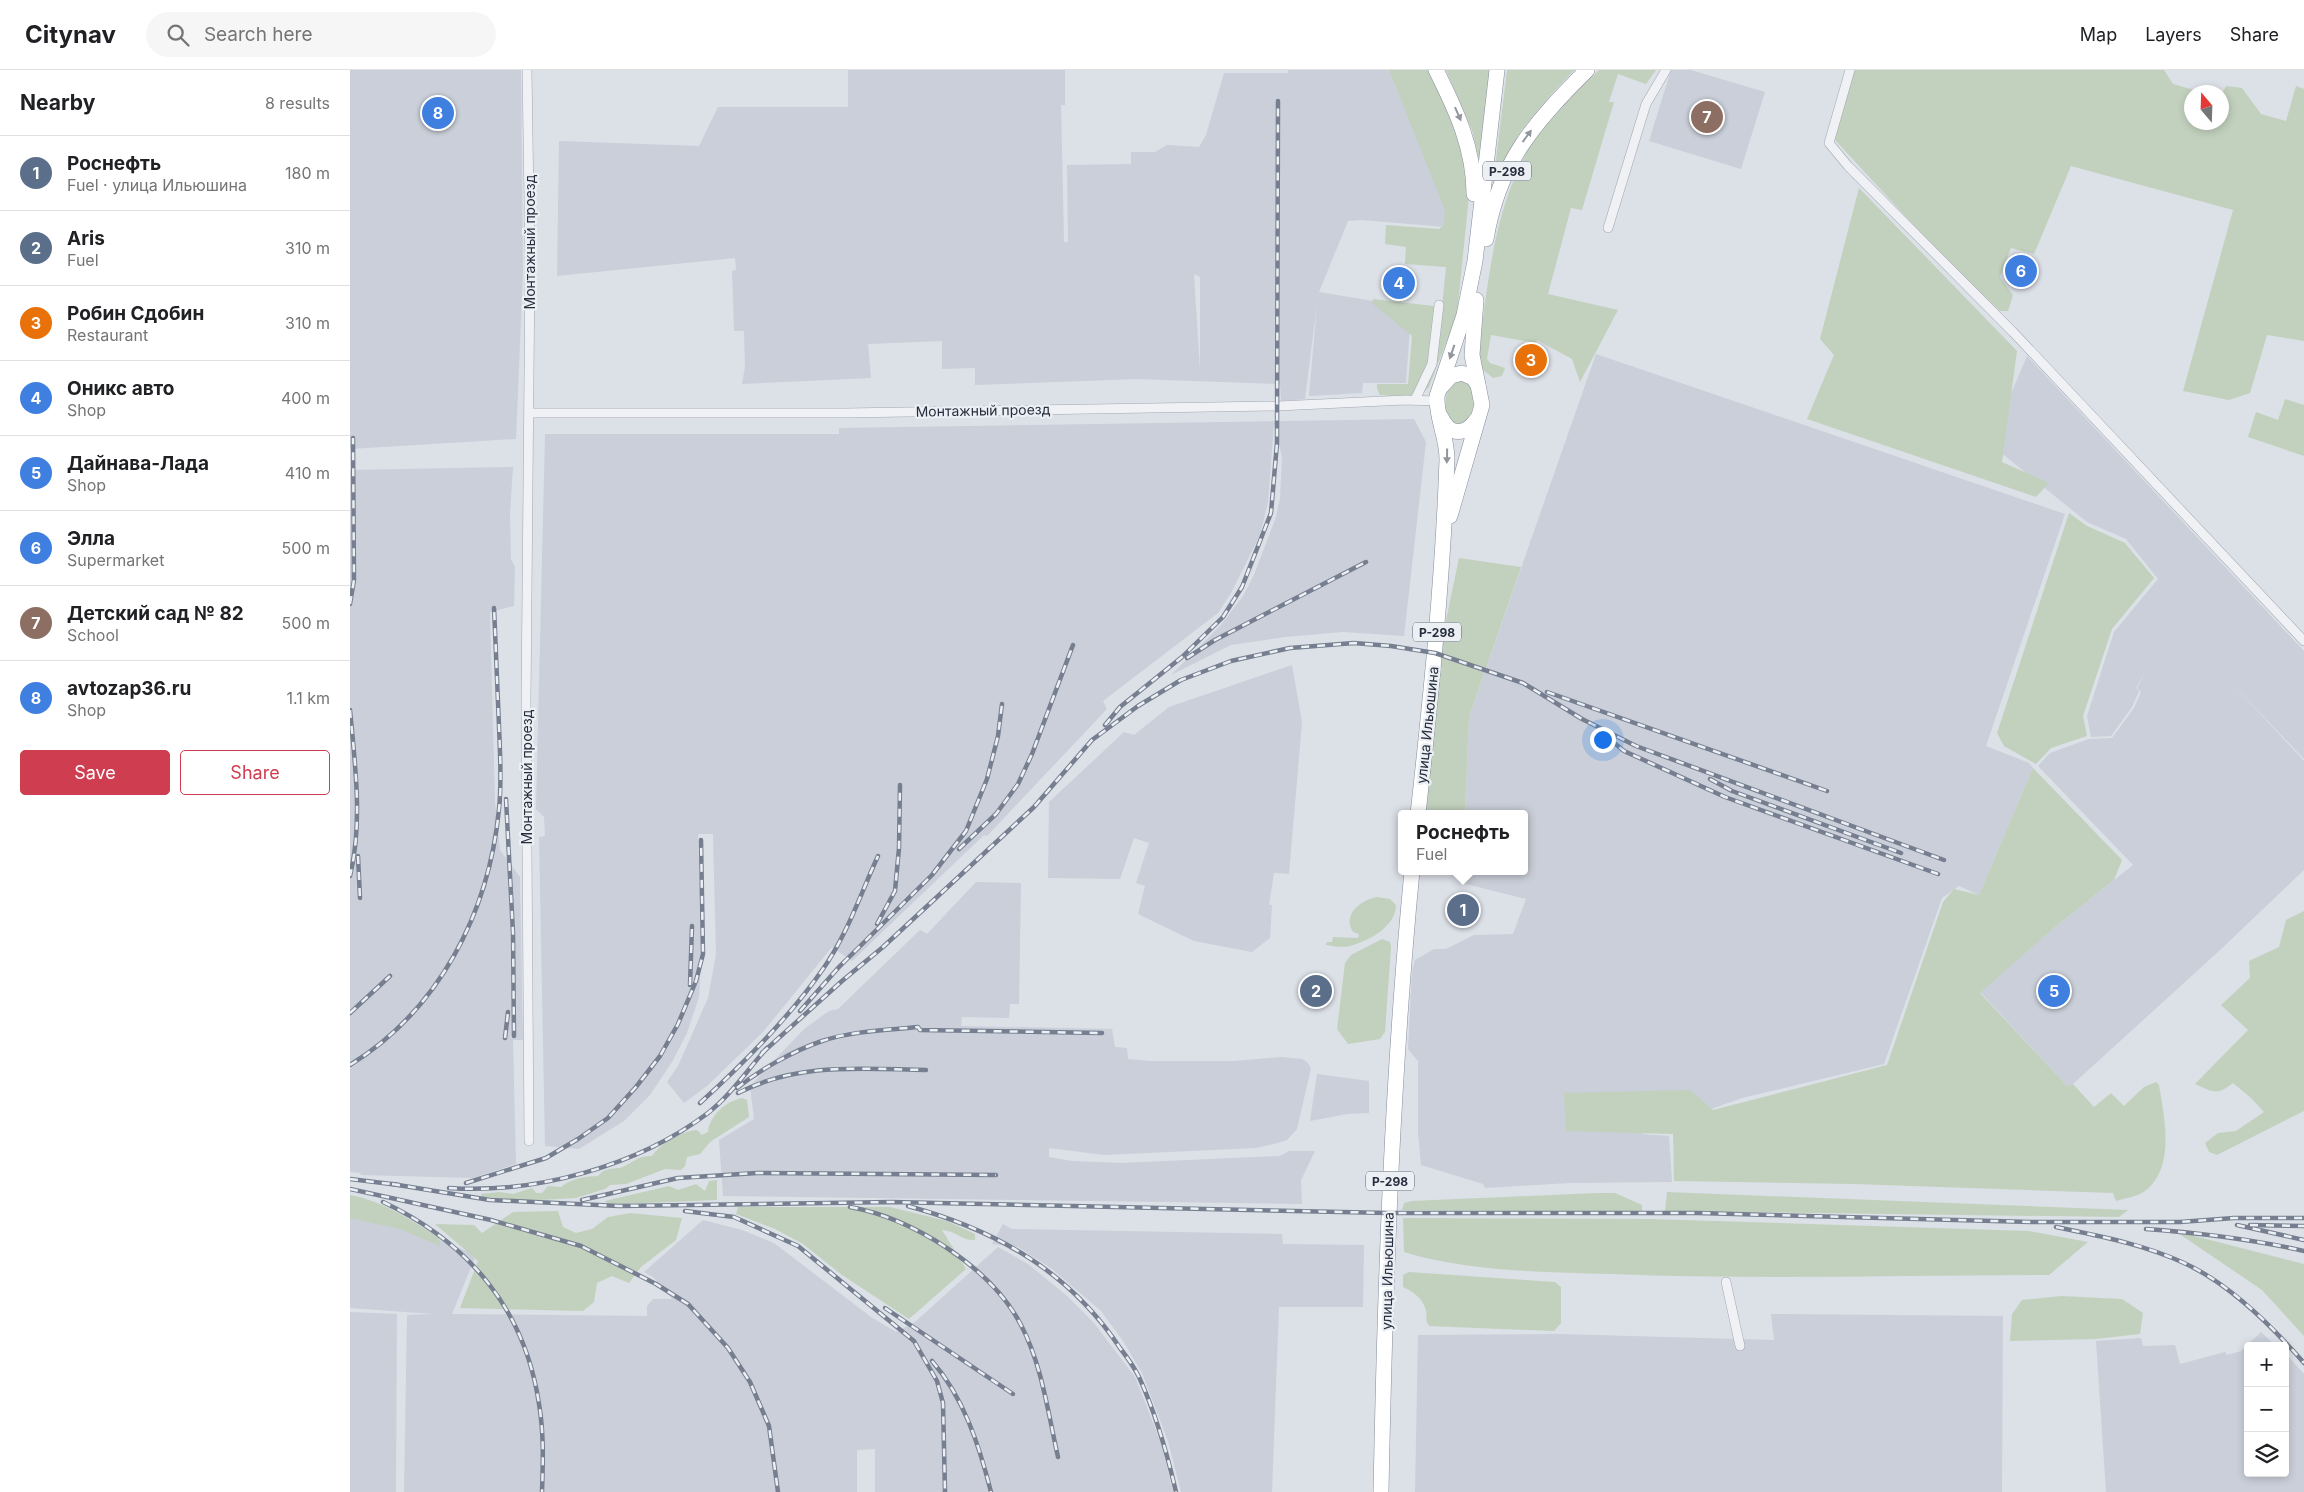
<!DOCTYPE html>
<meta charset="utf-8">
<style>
:root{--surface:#fff;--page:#f6f6f6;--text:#202124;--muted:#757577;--line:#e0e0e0;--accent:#cf3e50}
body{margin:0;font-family:Inter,sans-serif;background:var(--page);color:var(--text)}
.controls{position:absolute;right:15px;bottom:15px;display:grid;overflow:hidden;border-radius:5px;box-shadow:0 2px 8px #0003}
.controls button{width:45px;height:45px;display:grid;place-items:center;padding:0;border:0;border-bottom:1px solid var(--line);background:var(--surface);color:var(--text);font:25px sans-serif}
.compass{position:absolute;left:1834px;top:15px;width:45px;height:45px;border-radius:50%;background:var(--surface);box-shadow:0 2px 8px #0003;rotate:341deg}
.you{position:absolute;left:1252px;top:669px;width:18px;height:18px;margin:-12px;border:4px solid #fff;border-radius:50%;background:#1a73e8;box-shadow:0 0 0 8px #1a73e833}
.badge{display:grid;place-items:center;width:32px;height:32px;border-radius:50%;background:var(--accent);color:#fff;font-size:16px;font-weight:700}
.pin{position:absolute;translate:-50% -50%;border:2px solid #fff;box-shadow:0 1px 5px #0006}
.popup{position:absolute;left:1048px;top:740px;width:130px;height:65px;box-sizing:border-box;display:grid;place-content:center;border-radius:5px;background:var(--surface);filter:drop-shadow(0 1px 4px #0005);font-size:16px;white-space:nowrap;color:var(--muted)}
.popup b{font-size:19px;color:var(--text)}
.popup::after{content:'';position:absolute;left:50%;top:100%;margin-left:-10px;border:10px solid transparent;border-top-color:var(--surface)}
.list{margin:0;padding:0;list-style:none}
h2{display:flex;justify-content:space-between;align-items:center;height:65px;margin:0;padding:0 20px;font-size:21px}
h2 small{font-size:16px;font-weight:400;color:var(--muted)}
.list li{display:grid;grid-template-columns:32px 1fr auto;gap:15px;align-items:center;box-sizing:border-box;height:75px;padding:0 20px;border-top:1px solid var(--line)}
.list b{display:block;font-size:19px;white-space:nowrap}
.list p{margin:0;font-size:16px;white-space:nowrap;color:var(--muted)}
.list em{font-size:16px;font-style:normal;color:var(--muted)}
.actions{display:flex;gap:10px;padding:15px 20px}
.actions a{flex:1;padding:11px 0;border:1px solid var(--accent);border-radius:5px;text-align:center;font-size:18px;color:var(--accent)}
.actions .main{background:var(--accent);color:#fff}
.icon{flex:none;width:28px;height:28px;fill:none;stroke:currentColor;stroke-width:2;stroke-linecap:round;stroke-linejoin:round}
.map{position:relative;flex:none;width:1954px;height:1422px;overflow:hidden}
header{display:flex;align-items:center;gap:30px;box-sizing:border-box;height:70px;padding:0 25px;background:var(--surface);border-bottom:1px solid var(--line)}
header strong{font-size:24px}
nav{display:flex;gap:28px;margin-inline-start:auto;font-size:18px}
.search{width:350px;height:45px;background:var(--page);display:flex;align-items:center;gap:12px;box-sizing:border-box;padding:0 18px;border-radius:28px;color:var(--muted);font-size:19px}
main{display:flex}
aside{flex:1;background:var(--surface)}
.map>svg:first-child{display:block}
</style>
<header>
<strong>Citynav</strong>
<div class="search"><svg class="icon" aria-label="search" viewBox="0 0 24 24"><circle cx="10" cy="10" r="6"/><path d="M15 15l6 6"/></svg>Search here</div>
<nav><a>Map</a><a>Layers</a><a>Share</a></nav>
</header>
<main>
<aside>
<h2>Nearby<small>8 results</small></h2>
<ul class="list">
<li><span class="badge" style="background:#5c6f8a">1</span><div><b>Роснефть</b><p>Fuel · улица Ильюшина</p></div><em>180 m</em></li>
<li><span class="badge" style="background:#5c6f8a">2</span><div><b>Aris</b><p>Fuel</p></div><em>310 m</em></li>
<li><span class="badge" style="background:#e8710a">3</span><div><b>Робин Сдобин</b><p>Restaurant</p></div><em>310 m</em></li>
<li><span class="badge" style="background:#3f7fe0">4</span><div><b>Оникс авто</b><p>Shop</p></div><em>400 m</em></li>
<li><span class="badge" style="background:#3f7fe0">5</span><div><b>Дайнава-Лада</b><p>Shop</p></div><em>410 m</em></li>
<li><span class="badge" style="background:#3f7fe0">6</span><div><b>Элла</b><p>Supermarket</p></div><em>500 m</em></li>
<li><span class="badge" style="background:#8d6e63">7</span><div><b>Детский сад № 82</b><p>School</p></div><em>500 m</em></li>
<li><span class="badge" style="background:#3f7fe0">8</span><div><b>avtozap36.ru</b><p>Shop</p></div><em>1.1 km</em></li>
</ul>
<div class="actions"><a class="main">Save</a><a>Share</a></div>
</aside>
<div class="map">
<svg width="1954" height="1422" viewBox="0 0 1954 1422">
<rect width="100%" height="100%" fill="#dce0e7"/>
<g fill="#cacfd9" fill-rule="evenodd">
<path d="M0,0h171l2,201 -7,168 -166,10z"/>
<path d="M498,0h217v35h-4l3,137h4l-1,-77 64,-1v-12h24l12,-7 32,2 7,-12 18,-62h64v-3h101l57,140 -1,17 -83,-7 -14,1 -29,71 90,15 2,5 -5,71h-43l-1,10 -53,3 8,-92 -12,95 -24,2 -1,-17 -142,-5 -163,6v-17l-33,1v-28l-74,3 3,34 -129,6 3,-17 -1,-36h-10l-2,-60 4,-1 -1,-12 -178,18 2,-135 140,5 19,-39h130zM844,204l6,3v93z"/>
<path d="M1321,0h20l74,22 -24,77 -92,-28z"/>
<path d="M1246,284l469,160 -79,232 43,17 4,5 -54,127 -20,-9 -17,12 -58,166 -142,34 -101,36 28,2 3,46 -103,1 -84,5 -2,-4 -62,-19 -3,-33v-71l-10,-12 4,-77 3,-12 19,-11h12l28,-14 39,-1 13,-35 -64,-16v-12h62v-57h-59l4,-97z"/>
<path d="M1677,286l277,295v108l-77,-81 77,83v109l-85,81 -146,133 -6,2 -87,-94 75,-65 78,-62 -95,-99 12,-13 39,-14 23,-1 22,-30 7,-16 -4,-4 9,-18 -10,18 3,3 -7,16 -21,29 -20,1 -4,-21 27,-84 44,-53 -32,-40 -39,-17 -87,-70 5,-44z"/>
<path d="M1064,349l12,23 -22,194 -61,-4 -58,5 -54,8 -60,30 50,-50 22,-29 11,-21 22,-58 4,-19 2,-41 -8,-33 -6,78 -8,33 -29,58 -13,20 -115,88 4,8 -120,127 -3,-1 -132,126 -20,-14 -69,85 -56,54 -23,17 -17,-21 11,-16 30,-68 8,-43 -3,-121h-15l4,113 -3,50 -12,36 -15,29 -22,33 -26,26 -45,28 -34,-3 -6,-309 6,-1 -1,-19 -8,-8 9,-375h294v-6z"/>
<path d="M163,397l-3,46 1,46 4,8 -1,39 -24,6 5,190 5,48 20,27 3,163h-10l3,124 -43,14 -112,-3 -1,-2 -10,-1v-702z"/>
<path d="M942,595l10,57 -13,152 -15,-1 -5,32h3l-2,33 -18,14 -58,-11 -56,-27 7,-28 -9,-3 13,-40 -15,-5 -14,41 -72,-1 1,-76 75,-70 10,3 35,-28z"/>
<path d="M626,812l45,1 -2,121h-9l-1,14 -47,-1 -1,9 151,3 3,18 12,1 1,11 23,2h83l47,-4 21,2 5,3 4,6 -14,61 -10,11 -9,3 -22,5 -152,7 -55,-7v9l23,4 49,2 159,-7 9,-5h26l-14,29 1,24 -579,-8 -4,-56 35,-21 -4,-33 54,-57 25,-18 9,-2 82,-79 7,4z"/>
<path d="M967,1004l52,7v32l-22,1 -37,7z"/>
<path d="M0,1145l51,9 75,31 -24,59 195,2v-10l6,-7h19l-19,-22 -9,-5 59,-52 39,10 32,13 97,74 25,15 19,-10 83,-75 30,17 38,31 28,28 41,54 26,66 12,49h-298v-43l-18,1v42h-453l3,-177 26,-1 -83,-6z"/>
<path d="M653,1154l9,5 270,5 1,10 81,1 -1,62h-84l-7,185h-91l-13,-51 -26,-68 -19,-32 -22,-30 -49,-42 -34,-22 -26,-3z"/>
<path d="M0,1242l47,2 -1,178h-46z"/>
<path d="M1421,1244l232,2 -1,176h-587l3,-157 141,-1 215,6z"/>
<path d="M1911,1262l15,14h-28v127h37v-120l19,21v118h-198l-10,-151 45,-3 2,8 32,-1 5,19 45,-12 2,3 14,-4z"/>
</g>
<g fill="#c2d1bd">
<path d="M1039,0h40l32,71 8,55 -12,118 -28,73 -7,7 -10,3 -32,-2 -3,-6v-5h31l4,-48 -40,-33 1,-4 69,8 4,-40 -41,-3 1,-17 -21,-3 1,-19 53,4 5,-4 1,-15z"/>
<path d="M1096,0h45l-10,99 -9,-39z"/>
<path d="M1157,0h67c-31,33 -63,66 -78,110l-1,-1v-11z"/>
<path d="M1249,0h57l-10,14 -28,-10 -9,28h5l-32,108 -11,-2 -23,86 70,16 -38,72 -8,-23 -35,-19 -1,3 -45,-8 -4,24 3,4 15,5 -3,8 -9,2 -10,-8 -5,-17c12,-80 16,-161 67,-229 15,-19 36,-36 54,-54z"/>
<path d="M1502,0h312l9,14 28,8h-9v30h30v-28l4,-8 16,2 19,26 25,7 10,-35 8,3v252l-37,-6 -17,58 -21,7 -46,-9 50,-181 -162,-44 -37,88 -23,-6 -11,29 13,18 -5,16h-8l-57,-54 -108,-117z"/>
<path d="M1509,118l158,163 -15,111 47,21 -13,14 -229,-78 27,-64 -14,-16z"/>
<path d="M1114,308c13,16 13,31 -1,47l-11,-1c-8,-15 -9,-24 -1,-41z"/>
<path d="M1935,329l19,6v51l-56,-19 8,-25 22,8z"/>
<path d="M1719,443l18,13 38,17 29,35 -42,51 -29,87 4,20 -36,12 -15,16 -32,-18 -7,-13z"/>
<path d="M1109,488l62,9 -52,150 -4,97h-42l20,-179z"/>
<path d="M1683,698l89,92 -8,20 -59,47 -75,66 87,93 6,-2 21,23 17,-14 13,13 20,-19 12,-5 3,3c5,31 17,83 -14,106 -8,6 -20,7 -29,10l-3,-8 -259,-9 -180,-3 -1,-47 -107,-3 -2,-38 126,-3 23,20 174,-45 56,-163 11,-13 25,6z"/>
<path d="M1027,827l13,2 6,6c0,22 -28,36 -46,41 -7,2 -17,0 -24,-1l1,-3h5l1,-5 25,1 1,-4 -6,-2c-11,-18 8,-32 24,-35z"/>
<path d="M1954,841v200l-87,44 -8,-3 -4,-9 13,-10 18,-2 28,-19 -13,-14 -18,-15c-16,13 -20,9 -38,1l53,-54 -27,-25 29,-27 -1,-17 30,-14 7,-27z"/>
<path d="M1032,869l8,3 1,5 -6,85 -5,7 -32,5 -11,-15 8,-66 6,-8z"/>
<path d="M392,1028l5,2 2,17 -39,25 -10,12 -13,3 -2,9 -4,4 -16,-1 -39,15 -16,1 -5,4 -29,9 -54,3 -40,-4 -1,-3 18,-2 14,2 19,-6 4,5h6l6,-7 13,1c9,-8 25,-11 37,-11 6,-8 13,-7 21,-8 11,-2 17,-13 33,-12 8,-12 30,-25 45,-26l5,5 6,-3c2,-17 17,-30 34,-34z"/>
<path d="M367,1110v20l-95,4h-14l-3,-3 64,-15 9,4 18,-6 9,7 4,-10z"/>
<path d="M1317,1122l461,18 -9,7 -454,-6z"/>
<path d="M1247,1123h18l27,12v7l-240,-2 2,-7 8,-2z"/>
<path d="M0,1125c33,6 61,25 89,43l1,8 -40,-17 -50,-11z"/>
<path d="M388,1137h152l57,14 28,13v6c-13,1 -18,-9 -33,-10l24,39 -57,50 -67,-44 -39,-31 -28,-15 -39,-15z"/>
<path d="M208,1141l5,16 13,6 16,-4 16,-12 22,-4 52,5 -6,22 -35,27 -12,16 -17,-7 -15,7 -3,19 -11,9 -123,-3 18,-47 -43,-37 39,1 8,8 31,-21z"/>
<path d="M1053,1148l247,1 379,12 59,11 -39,33c-146,0 -292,5 -438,-1 -69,-2 -141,-2 -207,-22z"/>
<path d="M1825,1161l129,33v72l-42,-46z"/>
<path d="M1059,1202l146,10 6,5v36l-7,8 -125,-5c-4,-6 -2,-10 -3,-16 -4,-12 -12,-18 -23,-23v-12z"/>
<path d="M1711,1226l61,3 21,14 -3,21 -45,5 -85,2 2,-27 10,-14z"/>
</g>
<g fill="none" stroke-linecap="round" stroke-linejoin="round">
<g stroke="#a2a7b1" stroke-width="10">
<g id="minor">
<path d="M177,0l3,197 -4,434 3,440"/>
<path d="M1500,0l-21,73 19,23 165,166 291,309"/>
<path d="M1258,158l38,-124 20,-34"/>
<path d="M1065,330l17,-36 7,-59"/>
<path d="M180,343h315l433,-7 127,-6 32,1"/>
<path d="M1376,1212l14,64"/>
</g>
</g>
<g stroke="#848d9d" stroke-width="16">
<g id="trunk">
<path d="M1086,0c20,40 38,78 38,124"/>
<path d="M1136,169c13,-77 48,-116 101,-169"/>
<path d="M1092,316l9,-10 11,-3 11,5 5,7"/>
<path d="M1091,347c9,20 25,18 36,2"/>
<path d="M1100,446l32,-111 -10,-50 4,-55"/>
<path d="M1068,744c13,-118 25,-236 29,-355 0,-22 -11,-42 -10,-63l27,-81 11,-54 22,-191"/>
<path d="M1031,1422c4,-207 11,-414 31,-621"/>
</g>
</g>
<use href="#minor" stroke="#eff1f5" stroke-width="9"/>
<use href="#trunk" stroke="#fff" stroke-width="15"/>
<g stroke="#767f90" stroke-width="4.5">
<g id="rail">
<path d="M0,534l4,-24 -1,-142"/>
<path d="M837,588l28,-18 151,-78"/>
<path d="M1197,622l280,99"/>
<path d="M0,640c5,54 13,112 0,166"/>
<path d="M755,655l15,-18 62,-50 41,-40 19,-30 29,-74 6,-70 1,-342"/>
<path d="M1257,667l17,14 101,46 213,77"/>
<path d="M1360,709l22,12 169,62"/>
<path d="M156,729l7,134 1,103"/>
<path d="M609,779l37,-35 22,-30 14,-30 41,-109"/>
<path d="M8,786l2,42"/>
<path d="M527,854l18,-33 4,-43 1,-63"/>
<path d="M340,915l2,-59"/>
<path d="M450,941l39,-44 93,-92 34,-44 21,-52 11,-43 4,-32"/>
<path d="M0,943l40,-37"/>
<path d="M155,968l3,-26"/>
<path d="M412,983l80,-72 41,-34 151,-140 58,-67 46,-34 43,-26 50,-19 59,-13 64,-5 37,3 44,7 88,30 59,36 54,27 308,114"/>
<path d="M0,995c89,-55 139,-152 149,-256 3,-27 1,-56 0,-83 -2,-40 -3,-79 -5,-118"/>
<path d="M387,1018c24,-19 56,-37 85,-47 30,-10 65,-11 96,-14l2,3 182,3"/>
<path d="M388,1023c61,-31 122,-24 188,-23"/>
<path d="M350,1033c44,-40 89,-85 123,-134 24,-34 38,-76 55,-113"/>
<path d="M0,1109l49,6"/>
<path d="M116,1113l80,-25 32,-19 30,-21 28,-31 24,-31 18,-32 18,-43 7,-27 -2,-114"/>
<path d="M42,1114l98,16 129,6 273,-4 496,11h310l333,9h149l54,-4h70"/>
<path d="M99,1118c87,6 189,-22 259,-75 23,-18 40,-44 59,-65"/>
<path d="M0,1119l141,31 90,26 75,38 32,20 40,44 22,34 19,44 9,66"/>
<path d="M232,1130l96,-22 79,-5 239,2"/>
<path d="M33,1132c85,40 142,107 156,202 5,29 4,59 3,88"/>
<path d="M558,1136c88,24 161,65 212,142 7,9 14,19 19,29 17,37 28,76 37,115"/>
<path d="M500,1137c62,11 141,60 171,118 21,40 27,88 37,132"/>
<path d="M335,1141l49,6 64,29 116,95 23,40 6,22 2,89"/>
<path d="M1887,1155l67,15"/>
<path d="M1900,1155l54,1"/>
<path d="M1706,1157c43,9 87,17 128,36 46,21 87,62 120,100"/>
<path d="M1796,1159c54,4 105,10 158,22"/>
<path d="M535,1238l128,86"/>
<path d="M582,1291c32,37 47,84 59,131"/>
</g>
</g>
<use href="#rail" stroke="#eceff4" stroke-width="2.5" stroke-dasharray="8" stroke-linecap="butt"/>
</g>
<defs><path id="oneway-solid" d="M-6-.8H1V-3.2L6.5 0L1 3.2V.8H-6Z" transform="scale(1.25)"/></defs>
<g fill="#92969e">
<use href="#oneway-solid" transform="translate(1108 44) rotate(66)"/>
<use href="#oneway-solid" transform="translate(1177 66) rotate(-54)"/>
<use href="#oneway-solid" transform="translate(1102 282) rotate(109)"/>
<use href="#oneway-solid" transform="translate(1097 386) rotate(91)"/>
</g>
<g text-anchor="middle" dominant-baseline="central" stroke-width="4.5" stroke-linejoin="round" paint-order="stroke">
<g fill="#eceff4" stroke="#616874" stroke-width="1">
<rect x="1133" y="91.5" width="48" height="19" rx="4"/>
<rect x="1063" y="552.5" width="48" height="19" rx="4"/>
<rect x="1016" y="1101.5" width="48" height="19" rx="4"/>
</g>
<g font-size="12" font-weight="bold" fill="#262e3d">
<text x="1157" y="101">Р-298</text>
<text x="1087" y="562">Р-298</text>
<text x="1040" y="1111">Р-298</text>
</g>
<g font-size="14" fill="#262e3d" stroke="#eceff4">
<text transform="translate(179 172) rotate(-90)">Монтажный проезд</text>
<text transform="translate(633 340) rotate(-1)">Монтажный проезд</text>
<text transform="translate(1077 655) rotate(-84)">улица Ильюшина</text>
<text transform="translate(176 707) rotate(-90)">Монтажный проезд</text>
<text transform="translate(1037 1201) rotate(-89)">улица Ильюшина</text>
</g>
</g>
</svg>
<div class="controls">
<button>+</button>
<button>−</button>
<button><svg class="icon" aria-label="layers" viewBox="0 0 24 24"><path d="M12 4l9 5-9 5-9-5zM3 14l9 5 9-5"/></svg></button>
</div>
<svg class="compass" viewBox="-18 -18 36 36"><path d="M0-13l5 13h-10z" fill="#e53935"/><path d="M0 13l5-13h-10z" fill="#757577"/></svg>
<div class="you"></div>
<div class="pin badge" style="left:1113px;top:840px;background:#5c6f8a">1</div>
<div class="popup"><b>Роснефть</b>Fuel</div>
<div class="pin badge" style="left:966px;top:921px;background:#5c6f8a">2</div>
<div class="pin badge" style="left:1181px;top:290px;background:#e8710a">3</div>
<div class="pin badge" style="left:1049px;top:213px;background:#3f7fe0">4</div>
<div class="pin badge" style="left:1704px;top:921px;background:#3f7fe0">5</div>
<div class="pin badge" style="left:1671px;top:201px;background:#3f7fe0">6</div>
<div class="pin badge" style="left:1357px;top:47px;background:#8d6e63">7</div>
<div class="pin badge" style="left:88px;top:43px;background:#3f7fe0">8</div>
</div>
</main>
